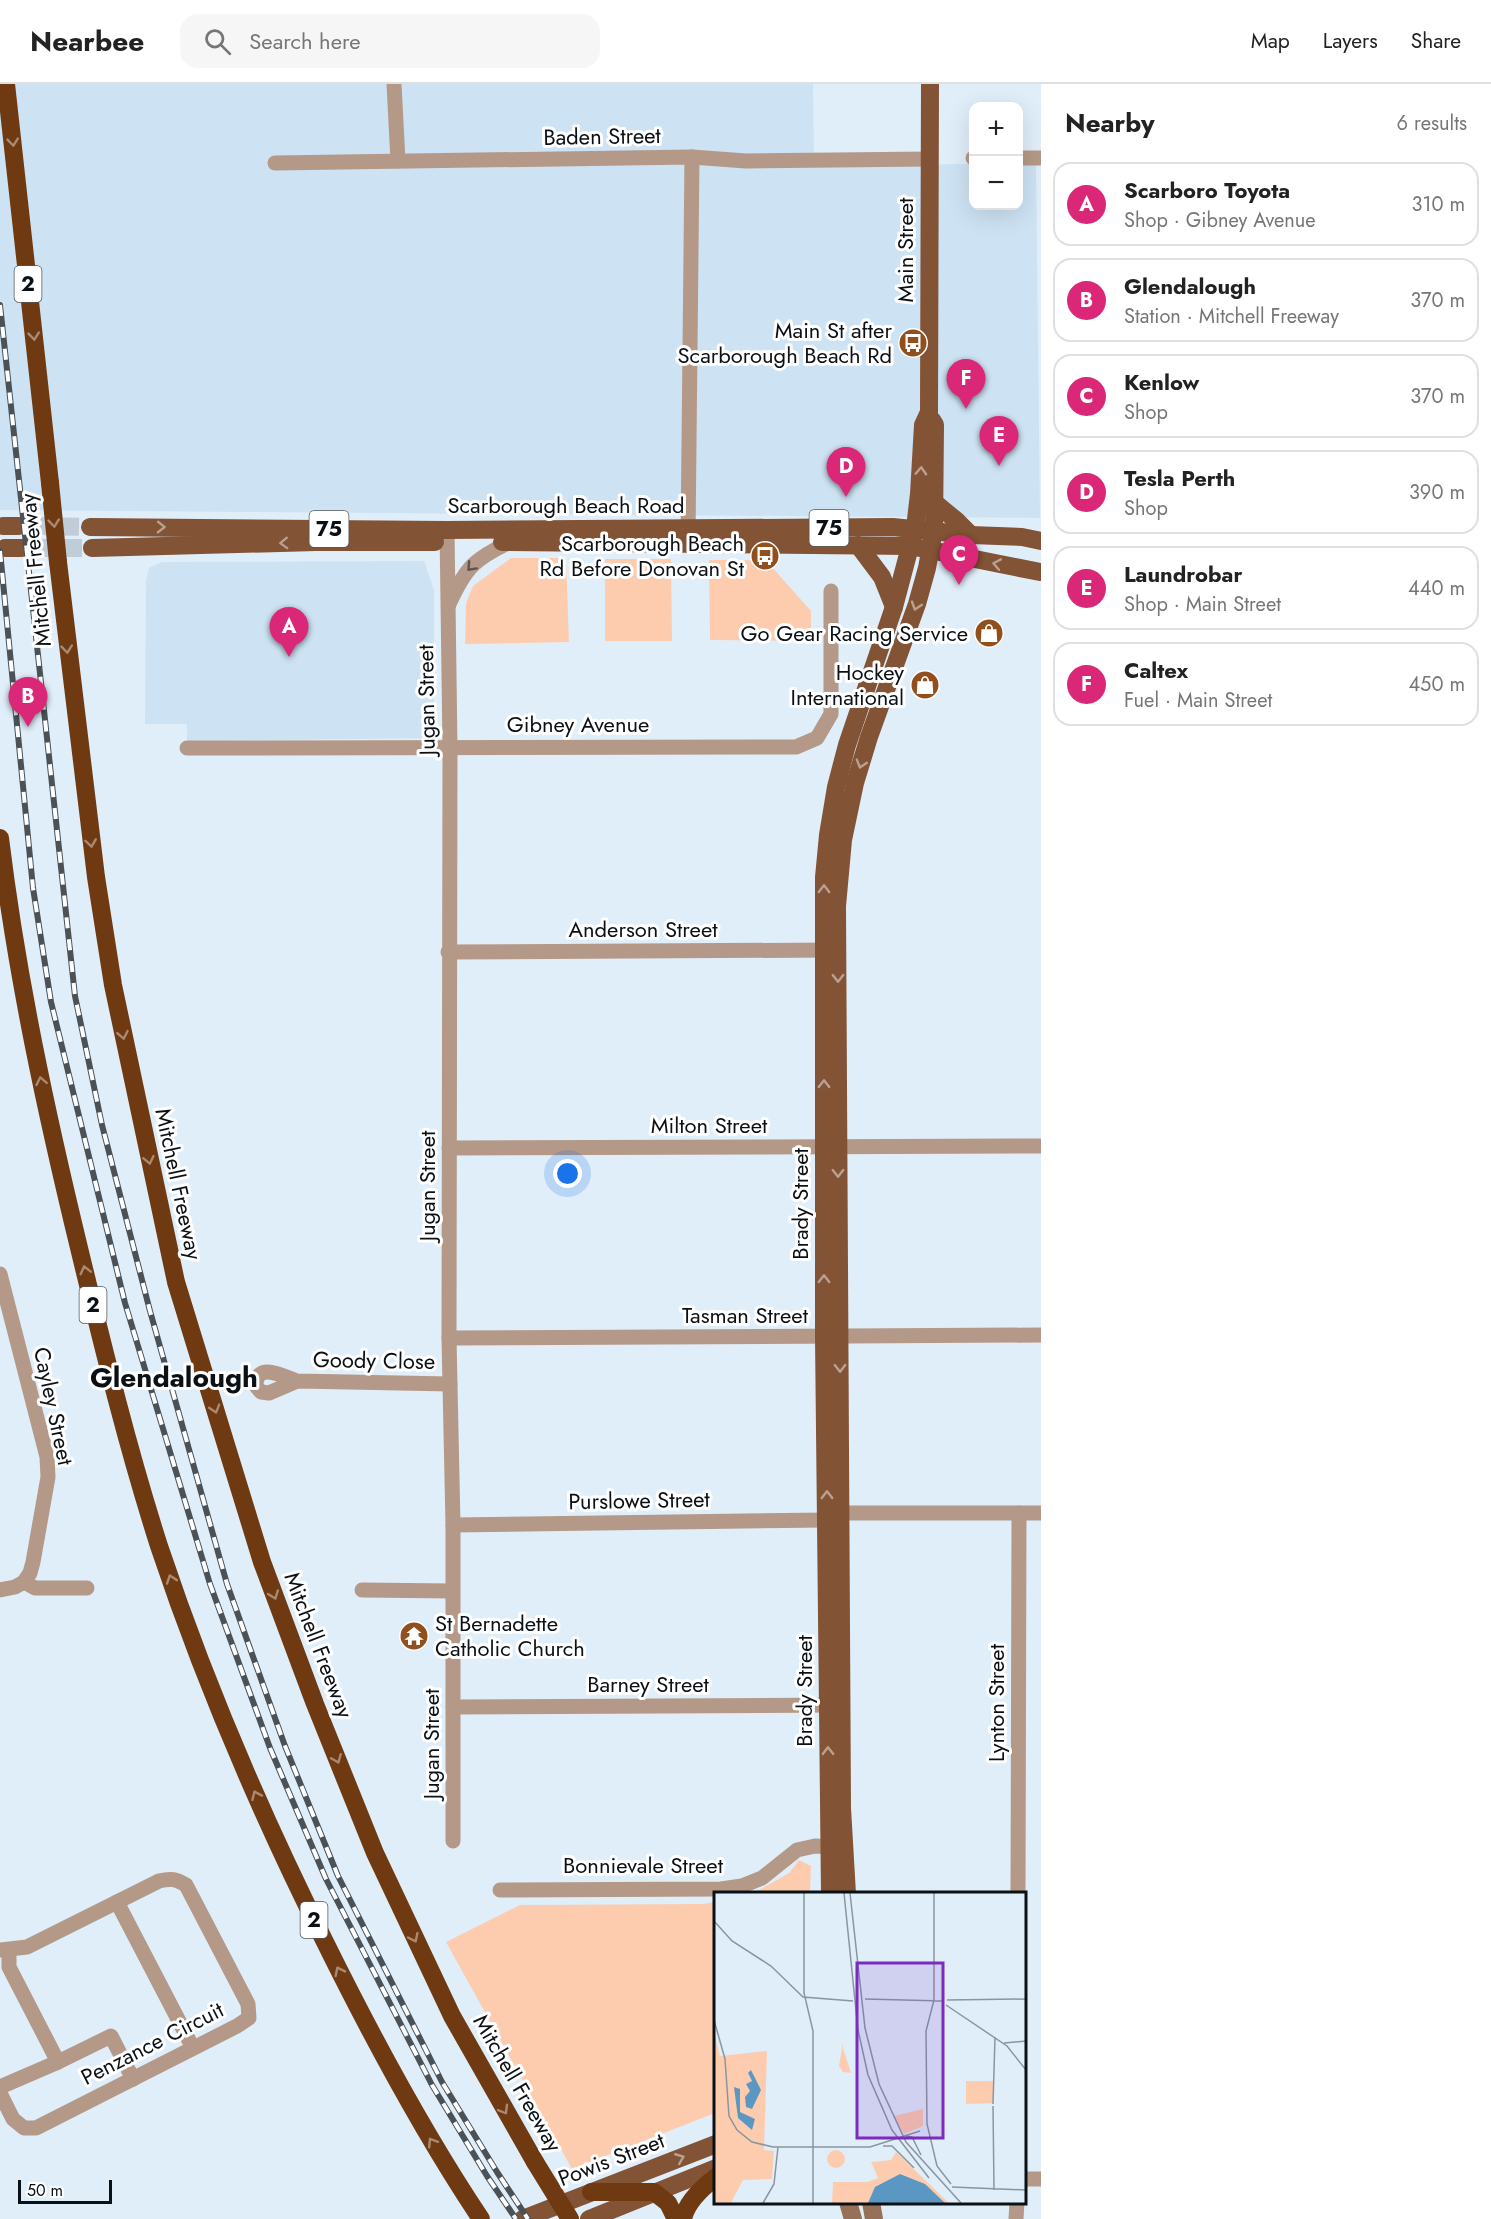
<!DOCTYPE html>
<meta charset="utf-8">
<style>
:root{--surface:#fff;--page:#f6f6f6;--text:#222;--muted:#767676;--line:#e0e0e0;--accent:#db2777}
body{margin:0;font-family:Jost,sans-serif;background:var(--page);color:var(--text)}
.controls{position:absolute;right:18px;top:18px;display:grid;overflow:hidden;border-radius:12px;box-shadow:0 6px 24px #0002}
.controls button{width:54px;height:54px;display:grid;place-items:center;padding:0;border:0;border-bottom:2px solid var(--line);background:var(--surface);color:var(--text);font:30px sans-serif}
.scale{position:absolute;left:18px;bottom:15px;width:94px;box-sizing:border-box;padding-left:6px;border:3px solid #0b1014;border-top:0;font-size:16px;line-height:21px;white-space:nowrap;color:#0b1014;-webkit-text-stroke:4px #fff;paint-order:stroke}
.you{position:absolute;left:568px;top:1090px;width:21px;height:21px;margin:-15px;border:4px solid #fff;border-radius:50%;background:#1a73e8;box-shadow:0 0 0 9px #1a73e833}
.badge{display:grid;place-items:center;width:39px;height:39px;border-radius:50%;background:var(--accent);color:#fff;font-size:20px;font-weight:700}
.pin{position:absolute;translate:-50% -50px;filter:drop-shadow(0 2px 3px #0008)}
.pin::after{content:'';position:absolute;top:32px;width:21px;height:18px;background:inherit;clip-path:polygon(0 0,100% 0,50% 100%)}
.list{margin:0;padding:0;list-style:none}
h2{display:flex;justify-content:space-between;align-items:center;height:78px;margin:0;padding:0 24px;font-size:26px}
h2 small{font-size:20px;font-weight:400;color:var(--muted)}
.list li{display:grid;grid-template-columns:39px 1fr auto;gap:18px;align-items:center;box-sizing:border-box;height:84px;margin:0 12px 12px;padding:0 12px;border:2px solid var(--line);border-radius:18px}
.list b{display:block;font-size:22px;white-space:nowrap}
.list p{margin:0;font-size:20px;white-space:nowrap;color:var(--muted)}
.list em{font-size:20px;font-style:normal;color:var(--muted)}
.icon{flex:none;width:33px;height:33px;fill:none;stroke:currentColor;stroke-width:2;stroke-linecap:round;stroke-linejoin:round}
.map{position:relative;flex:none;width:1041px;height:2135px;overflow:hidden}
header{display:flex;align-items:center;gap:36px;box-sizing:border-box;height:84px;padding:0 30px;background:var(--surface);border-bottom:2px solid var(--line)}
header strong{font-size:28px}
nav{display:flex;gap:33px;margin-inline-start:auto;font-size:21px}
.search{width:420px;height:54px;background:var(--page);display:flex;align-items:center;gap:15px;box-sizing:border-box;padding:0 21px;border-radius:18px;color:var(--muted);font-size:22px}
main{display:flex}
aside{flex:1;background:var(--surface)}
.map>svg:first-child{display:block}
</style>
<header>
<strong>Nearbee</strong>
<div class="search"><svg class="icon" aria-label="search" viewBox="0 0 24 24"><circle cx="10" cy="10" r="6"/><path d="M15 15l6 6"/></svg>Search here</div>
<nav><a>Map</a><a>Layers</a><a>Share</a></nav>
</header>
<main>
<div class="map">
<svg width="1041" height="2135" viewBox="0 0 1041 2135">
<rect width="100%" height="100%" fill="#e0eefa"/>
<g fill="#cde2f3">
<path d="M0,0h813l1,82 159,-2 1,42h44l1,-42 17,-1 4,355 -1040,-8z"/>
<path d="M424,477l10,29v148l-247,3v-17h-42l1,-144 3,-12 13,-6z"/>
</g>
<g fill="#fdccae">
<path d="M511,474h55l3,84 -104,2 1,-41 7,-17z"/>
<path d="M605,475h66l1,82h-67z"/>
<path d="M709,476h38l24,6 40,45v30l-101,-1z"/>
<path d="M799,1776l12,6 -1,27h-56l35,-20z"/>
<path d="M715,1818v211l-143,56 -126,-227 74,-37 183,-1z"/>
</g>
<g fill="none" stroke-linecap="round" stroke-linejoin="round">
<g stroke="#c0cdd8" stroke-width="18" stroke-dasharray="18 9" stroke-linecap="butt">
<path d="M34,442l56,1"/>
<path d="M37,464h55"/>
</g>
<g stroke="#b49988" stroke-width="15">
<path d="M394,0l4,77"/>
<path d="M973,74h1"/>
<path d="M1018,74h23"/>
<path d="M275,79l417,-6 54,4 183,-2"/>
<path d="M447,446l3,217 -1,591 4,187v316"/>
<path d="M688,454l4,-381"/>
<path d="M449,520c17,-37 25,-45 63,-63"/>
<path d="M187,664l609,-1 21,-9 14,-24v-123"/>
<path d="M448,868l387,-2"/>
<path d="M449,1064l592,-2"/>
<path d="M0,1190l47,183 1,20 -15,85 -3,11 -6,9"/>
<path d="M449,1254l592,-3"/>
<path d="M297,1297c-14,-5 -41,-20 -41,5l5,6 8,1 28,-12 153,3"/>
<path d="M841,1429h200"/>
<path d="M453,1441l374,-5"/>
<path d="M0,1506l15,-3 9,-5 11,6h52"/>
<path d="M362,1506l90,1"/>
<path d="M453,1623l384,-2"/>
<path d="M500,1806l221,-1 21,-3 20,-8 35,-28 18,-4 24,1"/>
<path d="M1018,1810l1,-381"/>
<path d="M117,1818l76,146"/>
<path d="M0,1866l27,-3 132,-66c12,-3 17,-2 27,4l62,119 1,14 -12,8 -201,102h-12l-11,-9 -13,-26"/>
<path d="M9,1866v17l49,95"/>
<path d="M0,2003l58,-25 53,-26 22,43"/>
<path d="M1024,2095h17"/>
<path d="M1016,2135l1,-17"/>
</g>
<g stroke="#977058" stroke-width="18">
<path d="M848,2118l5,17"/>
<path d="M871,2118l3,17"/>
</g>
<g stroke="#825335" stroke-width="18">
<path d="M935,419l22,18 14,14"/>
<path d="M3,442h16"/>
<path d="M90,443l357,3 446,-3 78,8 51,2 19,4"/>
<path d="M502,458l408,4 130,26"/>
<path d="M858,461l24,32 12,30"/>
<path d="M5,464h17"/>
<path d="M92,464l224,-6h119"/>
<path d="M830,1810l-6,-557v-460l4,-42 8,-48 11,-42 47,-138 21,-79 4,-34 4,-69 6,-13 1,-328"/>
<path d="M847,1810l-5,-86 -5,-902 6,-66 12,-57 14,-46 48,-133 10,-36 7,-38 1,-105 -3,-5"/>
<path d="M523,2135l193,-75"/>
<path d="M589,2135l127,-51"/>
</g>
<g stroke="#6f3a12" stroke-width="18">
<path d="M6,0l44,399"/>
<path d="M58,478l38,315 17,108 63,297 86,280 53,142 60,149 77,163 83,146"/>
<path d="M0,754c17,140 47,278 80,414 24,99 48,197 79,294 45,135 102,268 166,396 47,95 97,189 156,277"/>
<path d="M591,2108h63l14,11 8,16"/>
<path d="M683,2135c3,-16 20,-32 33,-42"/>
</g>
<g stroke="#4a5258" stroke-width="6">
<g id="rail">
<path d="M0,221l75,691 27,129 48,186 77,273 58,162 53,130 104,206 55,90 31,47"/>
<path d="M0,467l33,337 18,114 74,301 85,281 60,164 56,131 106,206 55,91 29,43"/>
</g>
</g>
<use href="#rail" stroke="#fff" stroke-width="4" stroke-dasharray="11" stroke-linecap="butt"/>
<g stroke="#6f3a12" stroke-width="18">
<path d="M50,399l8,79"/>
<path d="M535,2078l35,57"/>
</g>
</g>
<defs><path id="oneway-chevron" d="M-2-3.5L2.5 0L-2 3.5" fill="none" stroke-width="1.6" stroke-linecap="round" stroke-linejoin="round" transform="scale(1.5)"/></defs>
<g stroke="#a98971">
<use href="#oneway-chevron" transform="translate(13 58) rotate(84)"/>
<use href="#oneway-chevron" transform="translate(34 252) rotate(84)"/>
<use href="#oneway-chevron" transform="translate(54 439) rotate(84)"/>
<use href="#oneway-chevron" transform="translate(67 565) rotate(84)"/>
<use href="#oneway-chevron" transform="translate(91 759) rotate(82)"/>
<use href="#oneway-chevron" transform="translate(123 951) rotate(79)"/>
<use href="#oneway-chevron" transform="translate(41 997) rotate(-101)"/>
<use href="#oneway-chevron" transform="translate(149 1076) rotate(78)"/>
<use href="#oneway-chevron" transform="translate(85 1186) rotate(-104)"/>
<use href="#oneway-chevron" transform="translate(215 1325) rotate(73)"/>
<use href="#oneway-chevron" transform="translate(171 1495) rotate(-109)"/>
<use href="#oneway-chevron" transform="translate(274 1511) rotate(70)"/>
<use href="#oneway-chevron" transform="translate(337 1675) rotate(68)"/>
<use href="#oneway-chevron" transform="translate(256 1711) rotate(-114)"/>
<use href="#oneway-chevron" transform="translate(414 1854) rotate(65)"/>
<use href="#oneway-chevron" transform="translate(339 1887) rotate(-116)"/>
<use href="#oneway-chevron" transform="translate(504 2026) rotate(60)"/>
<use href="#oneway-chevron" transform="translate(432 2058) rotate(-122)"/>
</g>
<g stroke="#baa090">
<use href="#oneway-chevron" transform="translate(921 387) rotate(-87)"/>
<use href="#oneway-chevron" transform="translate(161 443) rotate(1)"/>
<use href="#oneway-chevron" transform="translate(284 459) rotate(178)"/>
<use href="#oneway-chevron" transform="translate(997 480) rotate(-169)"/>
<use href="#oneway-chevron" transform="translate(916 522) rotate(108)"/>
<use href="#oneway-chevron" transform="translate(861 680) rotate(107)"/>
<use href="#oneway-chevron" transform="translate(824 805) rotate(-90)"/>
<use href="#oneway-chevron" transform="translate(838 894) rotate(90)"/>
<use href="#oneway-chevron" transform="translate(824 1000) rotate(-90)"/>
<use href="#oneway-chevron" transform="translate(838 1089) rotate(90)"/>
<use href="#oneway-chevron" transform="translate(824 1195) rotate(-90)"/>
<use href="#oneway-chevron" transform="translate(840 1284) rotate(89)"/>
<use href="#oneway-chevron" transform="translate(827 1411) rotate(-90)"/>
<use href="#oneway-chevron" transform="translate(828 1667) rotate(-91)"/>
<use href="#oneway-chevron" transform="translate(680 2074) rotate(-22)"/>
</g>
<use stroke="#60544e" href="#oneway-chevron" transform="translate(471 483) rotate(133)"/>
<defs>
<g id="bus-disc" transform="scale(1.5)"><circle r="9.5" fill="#914f1e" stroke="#fff"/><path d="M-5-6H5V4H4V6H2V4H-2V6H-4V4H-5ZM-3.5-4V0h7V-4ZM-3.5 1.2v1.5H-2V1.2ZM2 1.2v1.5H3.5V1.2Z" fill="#fff"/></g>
<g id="shop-disc" transform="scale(1.5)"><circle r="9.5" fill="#914f1e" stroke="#fff"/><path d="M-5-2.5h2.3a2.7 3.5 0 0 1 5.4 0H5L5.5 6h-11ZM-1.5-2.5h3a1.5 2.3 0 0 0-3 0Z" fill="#fff"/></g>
<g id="temple-disc" transform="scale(1.5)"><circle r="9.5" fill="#914f1e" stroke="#fff"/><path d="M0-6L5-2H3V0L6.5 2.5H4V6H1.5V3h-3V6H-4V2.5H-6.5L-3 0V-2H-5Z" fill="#fff"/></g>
</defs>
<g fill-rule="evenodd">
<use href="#bus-disc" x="913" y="259"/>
<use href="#bus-disc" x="765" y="472"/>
<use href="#shop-disc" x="989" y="549"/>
<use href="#shop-disc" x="925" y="601"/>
<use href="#temple-disc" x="414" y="1552"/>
</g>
<g text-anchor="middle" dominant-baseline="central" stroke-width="6" stroke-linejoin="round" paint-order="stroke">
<g fill="#fff" stroke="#54585a" stroke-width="1.5">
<rect x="14.5" y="182" width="27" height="36" rx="4.5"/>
<rect x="809.5" y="426" width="39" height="36" rx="4.5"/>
<rect x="309.5" y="427" width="39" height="36" rx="4.5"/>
<rect x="79.5" y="1203" width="27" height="36" rx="4.5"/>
<rect x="300.5" y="1818" width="27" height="36" rx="4.5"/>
</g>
<g font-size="21" font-weight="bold" fill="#0b1014">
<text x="28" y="200">2</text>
<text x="829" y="444">75</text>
<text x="329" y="445">75</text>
<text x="93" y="1221">2</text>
<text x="314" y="1836">2</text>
</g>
<g font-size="22" fill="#0b1014" stroke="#fff">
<text transform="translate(602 52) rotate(-1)">Baden Street</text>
<text transform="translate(905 166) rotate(-90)">Main Street</text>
<text x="566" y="421">Scarborough Beach Road</text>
<text transform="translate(35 486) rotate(-96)">Mitchell Freeway</text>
<text transform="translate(426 616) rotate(-91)">Jugan Street</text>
<text x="578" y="640">Gibney Avenue</text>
<text x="643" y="845">Anderson Street</text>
<text x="709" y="1041">Milton Street</text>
<text transform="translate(179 1100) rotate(78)">Mitchell Freeway</text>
<text transform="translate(427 1102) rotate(-90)">Jugan Street</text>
<text transform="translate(800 1120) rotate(-90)">Brady Street</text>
<text x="745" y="1231">Tasman Street</text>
<text transform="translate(374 1276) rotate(1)">Goody Close</text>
<text transform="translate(54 1322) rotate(78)">Cayley Street</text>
<text transform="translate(639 1416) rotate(-1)">Purslowe Street</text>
<text transform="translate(319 1561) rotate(69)">Mitchell Freeway</text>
<text x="648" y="1600">Barney Street</text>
<text transform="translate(804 1607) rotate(-90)">Brady Street</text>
<text transform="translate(996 1619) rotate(-90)">Lynton Street</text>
<text transform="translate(431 1660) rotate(-90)">Jugan Street</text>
<text x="643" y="1781">Bonnievale Street</text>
<text transform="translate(152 1959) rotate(-27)">Penzance Circuit</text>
<text transform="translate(518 1999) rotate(60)">Mitchell Freeway</text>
<text transform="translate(611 2075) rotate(-21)">Powis Street</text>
</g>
<g font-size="22" fill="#0b1014" stroke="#fff" text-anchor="end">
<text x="892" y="246">Main St after<tspan x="892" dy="25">Scarborough Beach Rd</tspan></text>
<text x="744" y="459">Scarborough Beach<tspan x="744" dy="25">Rd Before Donovan St</tspan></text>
<text x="968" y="549">Go Gear Racing Service</text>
<text x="904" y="588">Hockey<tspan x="904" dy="25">International</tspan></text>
<text x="435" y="1539" text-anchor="start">St Bernadette<tspan x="435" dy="25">Catholic Church</tspan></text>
</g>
<g font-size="28" font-weight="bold" fill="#0b1014" stroke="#fff">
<text x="174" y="1293">Glendalough</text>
</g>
</g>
<g transform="translate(714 1808)">
<rect width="312" height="312" fill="#e0eefa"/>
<path d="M0,140l6,24 47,-5 -3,99 10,1 -2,28 -29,1 -12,23h-17zM129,150v6l8,25 -8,-1 -4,-6zM279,189v22l-27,1v-23zM209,217v17l-19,8 -10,-18zM113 267a9 9 0 1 1 18 0a9 9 0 1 1-18 0ZM182,260l53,51h-117l1,-21h34l11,-4 -7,-16 20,-2z" fill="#fdccae"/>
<path d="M37,178l10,20 -9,19 -6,-2 -1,-10 5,-6 -4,-7 6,-3 -4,-8zM20,195l6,2v23l15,7 -3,11 -14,-12zM186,282l25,10 20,19h-77l7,-16z" fill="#5a97c2"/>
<path fill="none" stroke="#8b959e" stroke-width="1.5" d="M90,1v100l9,38v172M130,1l14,137 10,45 24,55 37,48M136,1l15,135 14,56 27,58 55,61M220,1v107l-8,31 1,93 10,42 14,18M0,29l18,20 39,25 32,31 50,4M151,107l78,2M233,108l79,-1M232,113l61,41 19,24M0,128l11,39 4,57 8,14 15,12 21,5h97l50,-16M290,151l22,-2M279,212l2,-67M279,214l1,84M192,244l6,1 9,18M169,254h9l22,22M238,295l74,3M49,311l11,-19 4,-37"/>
<path fill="#7b2cbf" fill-opacity="0.15" stroke="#7b2cbf" stroke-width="3" d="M143,71h86v175h-86z"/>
<rect width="312" height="312" fill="none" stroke="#0b1014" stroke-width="3"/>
</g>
</svg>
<div class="controls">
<button>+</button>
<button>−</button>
</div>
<div class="scale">50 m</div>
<div class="you"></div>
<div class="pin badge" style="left:289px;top:573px">A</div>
<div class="pin badge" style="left:28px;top:643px">B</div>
<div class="pin badge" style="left:959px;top:501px">C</div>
<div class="pin badge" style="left:846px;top:413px">D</div>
<div class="pin badge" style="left:999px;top:382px">E</div>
<div class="pin badge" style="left:966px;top:325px">F</div>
</div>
<aside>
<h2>Nearby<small>6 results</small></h2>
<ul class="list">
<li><span class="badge">A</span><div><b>Scarboro Toyota</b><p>Shop · Gibney Avenue</p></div><em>310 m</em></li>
<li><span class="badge">B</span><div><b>Glendalough</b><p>Station · Mitchell Freeway</p></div><em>370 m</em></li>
<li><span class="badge">C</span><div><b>Kenlow</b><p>Shop</p></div><em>370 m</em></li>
<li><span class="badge">D</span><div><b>Tesla Perth</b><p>Shop</p></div><em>390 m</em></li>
<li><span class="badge">E</span><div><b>Laundrobar</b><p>Shop · Main Street</p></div><em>440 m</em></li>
<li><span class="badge">F</span><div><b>Caltex</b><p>Fuel · Main Street</p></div><em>450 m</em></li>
</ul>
</aside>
</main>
